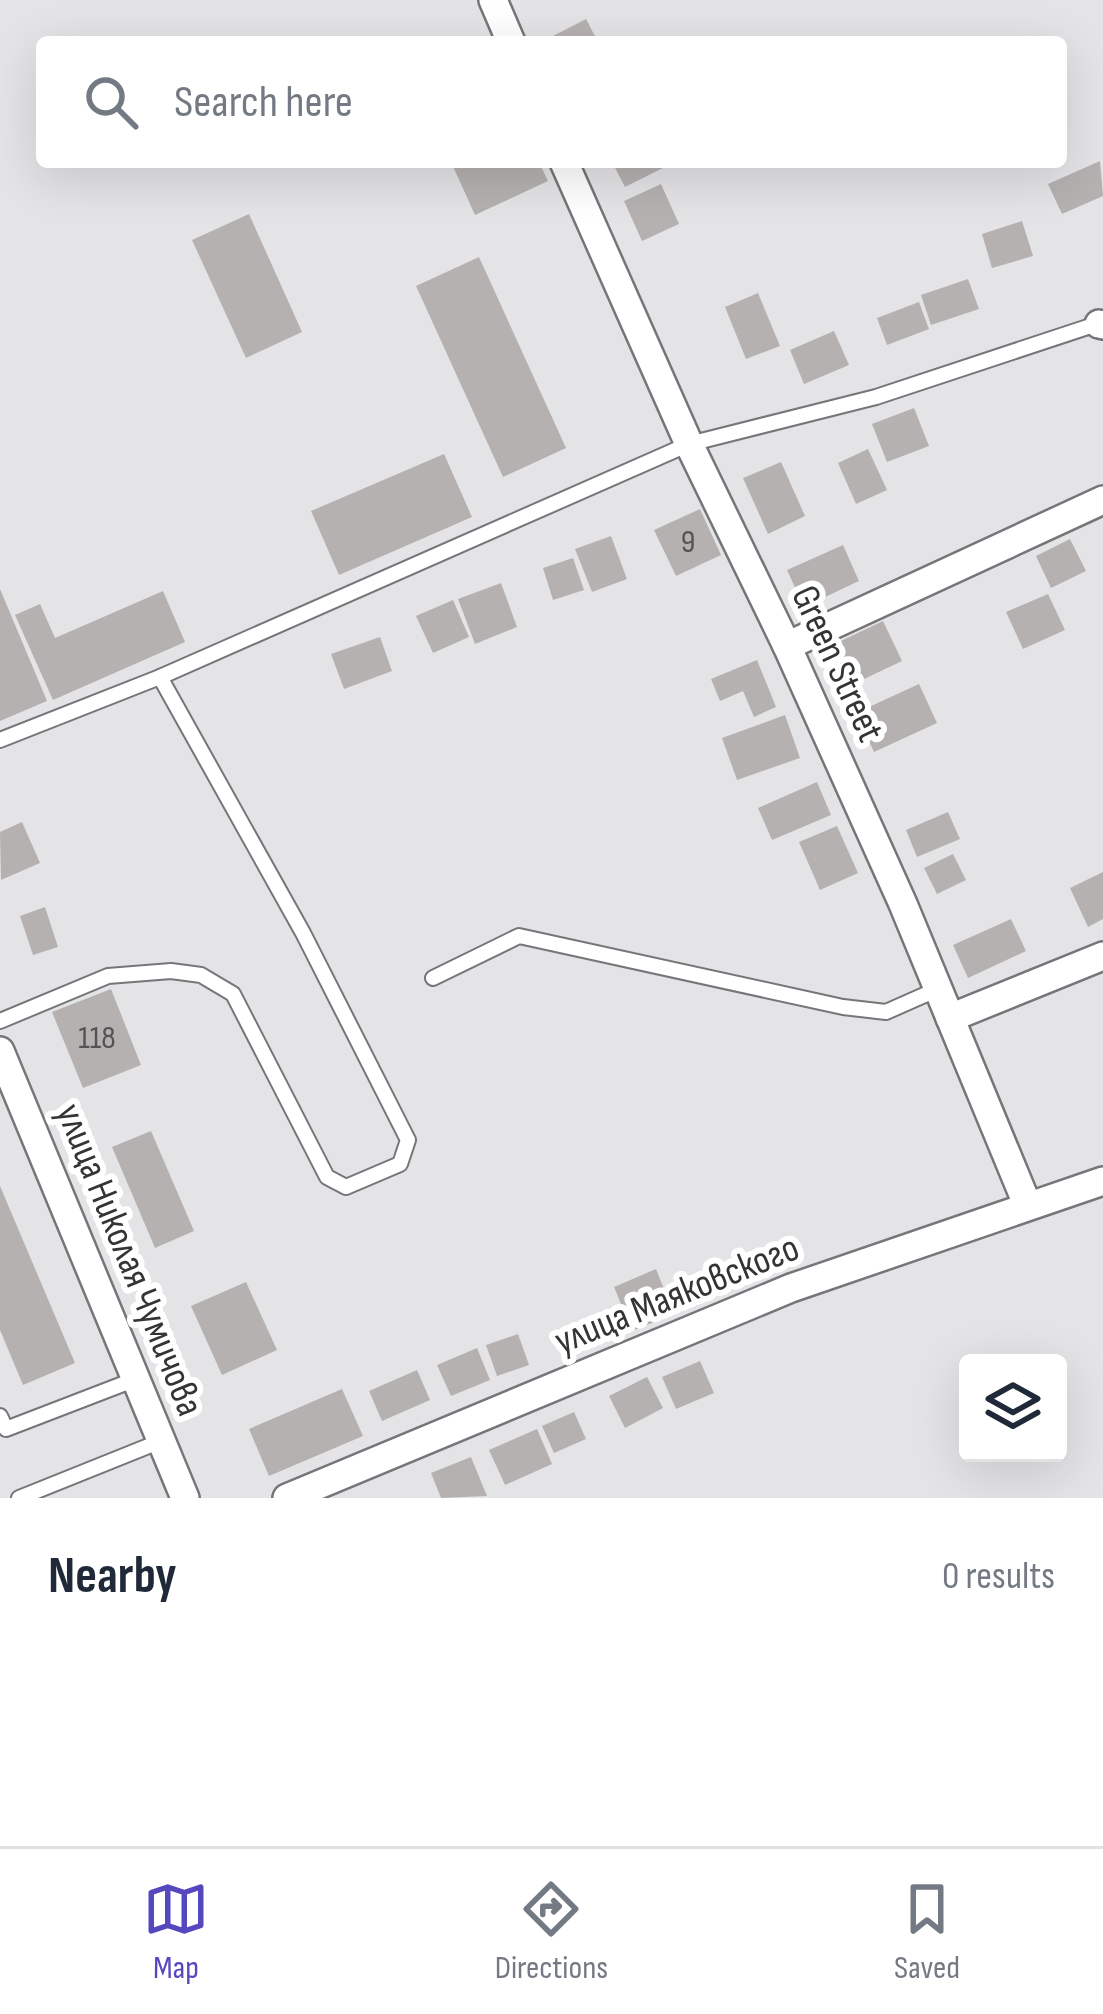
<!DOCTYPE html>
<meta charset="utf-8">
<style>
:root{--surface:#fff;--page:#f6f6f7;--text:#1f2937;--muted:#747a83;--line:#e0e1e3;--accent:#5548bf}
body{margin:0;font-family:"Sofia Sans Condensed",sans-serif;background:var(--page);color:var(--text)}
.controls{position:absolute;right:36px;bottom:36px;display:grid;overflow:hidden;border-radius:12px;box-shadow:0 12px 48px #0002}
.controls button{width:108px;height:108px;display:grid;place-items:center;padding:0;border:0;border-bottom:3px solid var(--line);background:var(--surface);color:var(--text);font:60px sans-serif}
.list{margin:0;padding:0;list-style:none}
h2{display:flex;justify-content:space-between;align-items:center;height:156px;margin:0;padding:0 48px;font-size:51px}
h2 small{font-size:39px;font-weight:400;color:var(--muted)}
.icon{flex:none;width:66px;height:66px;fill:none;stroke:currentColor;stroke-width:2;stroke-linecap:round;stroke-linejoin:round}
.map{position:relative;flex:none;width:1103px;height:1498px;overflow:hidden}
.search{position:absolute;background:var(--surface);box-shadow:0 12px 48px #0002;left:36px;right:36px;top:36px;height:132px;display:flex;align-items:center;gap:30px;box-sizing:border-box;padding:0 42px;border-radius:12px;color:var(--muted);font-size:45px}
.sheet{height:348px;background:var(--surface)}
nav{display:flex;justify-content:space-around;align-items:center;box-sizing:border-box;height:168px;border-top:3px solid var(--line);background:var(--surface);font-size:33px;color:var(--muted)}
nav a{display:grid;justify-items:center;gap:6px}
nav .on{color:var(--accent)}
.map>svg:first-child{display:block}
</style>
<div class="map">
<svg width="1103" height="1498" viewBox="0 0 1103 1498">
<rect width="100%" height="100%" fill="#e4e4e7"/>
<g fill="#b5b1b0">
<path d="M586,19l12,23h-44l-3,-5z"/>
<path d="M1100,161l3,35 -41,18 -14,-30z"/>
<path d="M451,162h88l9,19 -73,34z"/>
<path d="M612,162h47l4,6 -38,19z"/>
<path d="M661,184l18,40 -37,17 -18,-40z"/>
<path d="M249,214l53,118 -56,26 -54,-118z"/>
<path d="M1022,221l11,35 -41,12 -10,-34z"/>
<path d="M479,257l87,191 -63,29 -87,-191z"/>
<path d="M968,279l11,30 -48,16 -10,-30z"/>
<path d="M758,293l22,53 -34,13 -21,-52z"/>
<path d="M919,302l10,27 -42,16 -10,-27z"/>
<path d="M834,331l15,34 -45,19 -14,-34z"/>
<path d="M914,408l15,38 -42,16 -15,-38z"/>
<path d="M868,449l19,41 -31,14 -18,-41z"/>
<path d="M444,454l28,63 -133,58 -28,-64z"/>
<path d="M781,462l24,54 -37,18 -25,-56z"/>
<path d="M700,509l21,46 -45,21 -22,-46z"/>
<path d="M611,536l16,43 -35,13 -17,-43z"/>
<path d="M1070,539l16,32 -35,17 -15,-32z"/>
<path d="M843,545l16,36 -55,26 -17,-37z"/>
<path d="M573,558l11,32 -31,10 -10,-32z"/>
<path d="M501,583l16,44 -42,17 -17,-45z"/>
<path d="M0,589l47,112 -47,20z"/>
<path d="M163,591l22,51 -132,58 -38,-85 25,-11 15,34z"/>
<path d="M1048,594l17,36 -42,19 -17,-37z"/>
<path d="M453,600l16,37 -36,16 -17,-37z"/>
<path d="M883,621l19,40 -59,28 -19,-40z"/>
<path d="M380,637l12,34 -48,18 -13,-35z"/>
<path d="M757,660l19,47 -22,10 -11,-26 -23,10 -9,-22z"/>
<path d="M919,684l18,39 -63,29 -18,-39z"/>
<path d="M785,715l15,43 -63,22 -15,-42z"/>
<path d="M817,782l14,33 -59,25 -14,-32z"/>
<path d="M948,812l12,27 -43,18 -11,-27z"/>
<path d="M22,822l18,41 -39,17 -1,-48z"/>
<path d="M837,826l21,47 -38,17 -21,-48z"/>
<path d="M953,854l13,26 -29,14 -13,-26z"/>
<path d="M1103,872v47l-15,8 -18,-39z"/>
<path d="M45,907l13,40 -25,8 -13,-39z"/>
<path d="M1011,919l15,32 -58,27 -15,-33z"/>
<path d="M111,989l30,76 -58,23 -31,-76z"/>
<path d="M151,1131l43,100 -39,17 -43,-101z"/>
<path d="M0,1186l75,177 -52,22 -23,-55z"/>
<path d="M656,1269l18,45 -42,17 -18,-44z"/>
<path d="M246,1282l31,68 -55,25 -31,-69z"/>
<path d="M518,1334l11,31 -32,11 -11,-31z"/>
<path d="M477,1348l13,32 -39,16 -14,-31z"/>
<path d="M700,1361l14,32 -38,16 -14,-32z"/>
<path d="M417,1370l13,30 -48,21 -13,-30z"/>
<path d="M647,1377l16,31 -38,20 -16,-32z"/>
<path d="M342,1389l21,47 -94,40 -20,-47z"/>
<path d="M574,1412l12,27 -32,14 -12,-27z"/>
<path d="M537,1429l15,35 -47,21 -16,-35z"/>
<path d="M471,1457l16,39 -46,2 -10,-25z"/>
</g>
<g fill="none" stroke-linecap="round" stroke-linejoin="round">
<g stroke="#757679" stroke-width="18">
<g id="service">
<path d="M0,740l160,-63 529,-233 187,-47 227,-75"/>
<path d="M433,978l86,-42 324,71 43,5 52,-23"/>
<path d="M0,1021l108,-45 63,-5 30,4 32,19 94,183 19,10 54,-23 8,-24 -105,-207 -143,-256"/>
<path d="M0,1416l6,13 130,-50"/>
<path d="M19,1498l142,-57"/>
</g>
</g>
<g stroke="#757679" stroke-width="32">
<g id="minor">
<path d="M493,0l18,42"/>
<path d="M564,162l125,282 98,202 116,258 124,300"/>
<path d="M1099,324l4,1"/>
<path d="M787,646l316,-146"/>
<path d="M950,1018l153,-62"/>
<path d="M0,1051l185,447"/>
<path d="M287,1498l504,-210 312,-107"/>
</g>
</g>
<use href="#service" stroke="#fff" stroke-width="14"/>
<use href="#minor" stroke="#fff" stroke-width="27"/>
</g>
<g text-anchor="middle" dominant-baseline="central" stroke-width="12" stroke-linejoin="round" paint-order="stroke">
<g font-size="33" fill="#545354">
<text x="688" y="542">9</text>
<text x="97" y="1038">118</text>
</g>
<g font-size="39" fill="#343435" stroke="#fff">
<text transform="translate(837 664) rotate(65)">Green Street</text>
<text transform="translate(129 1260) rotate(68)">улица Николая Чумичова</text>
<text transform="translate(677 1295) rotate(-22)">улица Маяковского</text>
</g>
</g>
</svg>
<div class="controls">
<button><svg class="icon" aria-label="layers" viewBox="0 0 24 24"><path d="M12 4l9 5-9 5-9-5zM3 14l9 5 9-5"/></svg></button>
</div>
<div class="search"><svg class="icon" aria-label="search" viewBox="0 0 24 24"><circle cx="10" cy="10" r="6"/><path d="M15 15l6 6"/></svg>Search here</div>
</div>
<section class="sheet">
<h2>Nearby<small>0 results</small></h2>
<ul class="list">
</ul>
</section>
<nav>
<a class="on"><svg class="icon" aria-label="map" viewBox="0 0 24 24"><path d="M3 6l6-2 6 2 6-2v14l-6 2-6-2-6 2zM9 4v14M15 6v14"/></svg>Map</a>
<a><svg class="icon" aria-label="directions" viewBox="0 0 24 24"><path d="M12 3l9 9-9 9-9-9zM9 14v-3h6M13 9l2 2-2 2"/></svg>Directions</a>
<a><svg class="icon" aria-label="saved" viewBox="0 0 24 24"><path d="M7 4h10v16l-5-4-5 4z"/></svg>Saved</a>
</nav>
